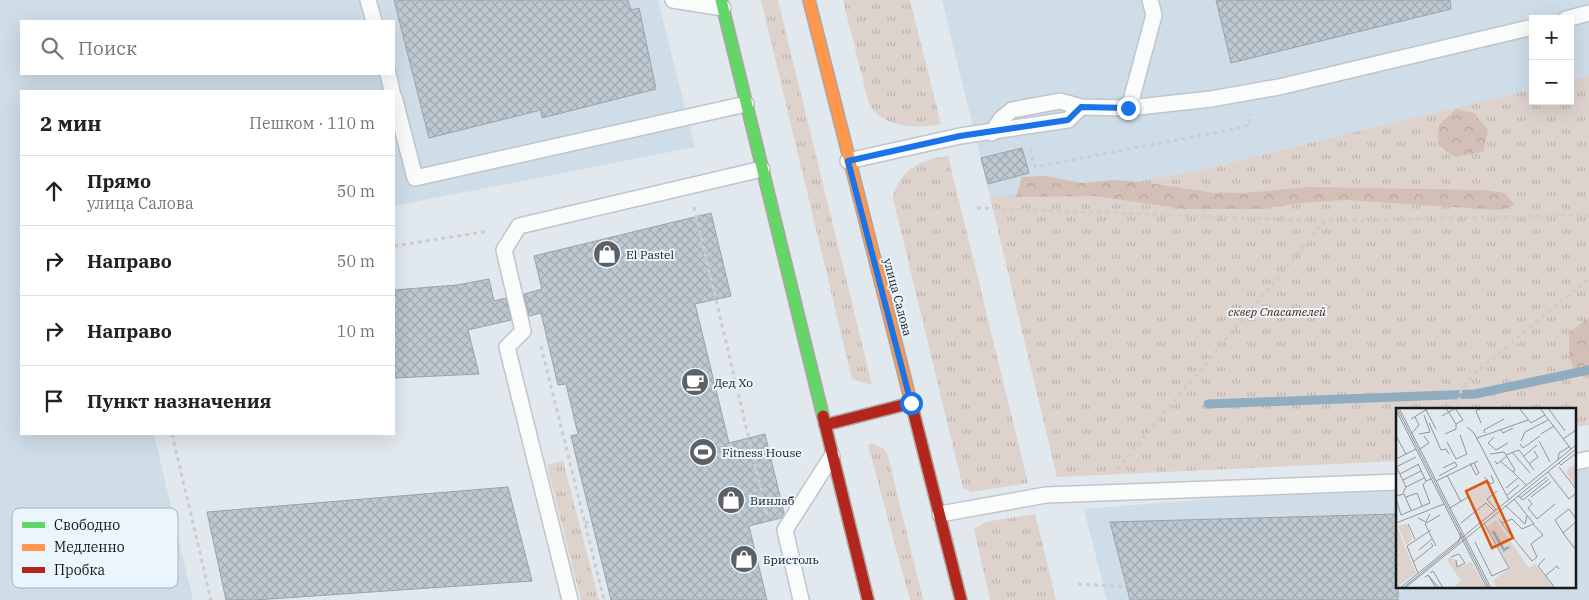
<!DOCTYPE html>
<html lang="ru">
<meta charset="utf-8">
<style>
:root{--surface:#fff;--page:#f6f6f6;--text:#222;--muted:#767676;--line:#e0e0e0}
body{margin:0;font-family:"IBM Plex Serif",serif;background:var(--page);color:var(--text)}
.controls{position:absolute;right:15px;top:15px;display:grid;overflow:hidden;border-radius:0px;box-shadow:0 5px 20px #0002}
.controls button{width:45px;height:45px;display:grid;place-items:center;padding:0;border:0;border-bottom:1px solid var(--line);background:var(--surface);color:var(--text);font:25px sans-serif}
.stop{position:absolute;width:15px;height:15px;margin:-11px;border:4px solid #1a73e8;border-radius:50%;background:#fff}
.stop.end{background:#1a73e8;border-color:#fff;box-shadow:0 1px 5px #0008}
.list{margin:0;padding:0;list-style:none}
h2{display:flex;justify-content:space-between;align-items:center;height:65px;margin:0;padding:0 20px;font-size:21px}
h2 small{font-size:16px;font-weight:400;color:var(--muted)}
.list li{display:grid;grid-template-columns:32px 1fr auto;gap:15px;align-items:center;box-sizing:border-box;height:70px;padding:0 20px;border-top:1px solid var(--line)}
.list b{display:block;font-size:19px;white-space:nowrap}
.list p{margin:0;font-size:16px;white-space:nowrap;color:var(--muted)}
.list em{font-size:16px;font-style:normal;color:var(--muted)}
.icon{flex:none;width:28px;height:28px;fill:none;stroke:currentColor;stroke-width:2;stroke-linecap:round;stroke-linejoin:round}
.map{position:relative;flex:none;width:1589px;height:600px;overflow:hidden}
.search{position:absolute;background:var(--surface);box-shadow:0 5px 20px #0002;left:20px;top:20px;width:375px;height:55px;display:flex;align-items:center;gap:12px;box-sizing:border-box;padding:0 18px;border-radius:0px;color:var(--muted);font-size:19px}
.panel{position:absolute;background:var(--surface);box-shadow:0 5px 20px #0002;left:20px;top:90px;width:375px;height:345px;border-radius:0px}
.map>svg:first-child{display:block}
</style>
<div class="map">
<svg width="1589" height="600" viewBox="0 0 1589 600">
<defs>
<pattern id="grass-tufts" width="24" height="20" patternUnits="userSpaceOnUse" patternTransform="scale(1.25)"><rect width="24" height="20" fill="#ddd2cc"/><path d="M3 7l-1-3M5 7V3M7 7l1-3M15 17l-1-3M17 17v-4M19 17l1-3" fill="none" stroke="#bdb4af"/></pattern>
<pattern id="forest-crowns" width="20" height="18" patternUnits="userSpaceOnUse" patternTransform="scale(1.25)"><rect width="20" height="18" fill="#d3bfb5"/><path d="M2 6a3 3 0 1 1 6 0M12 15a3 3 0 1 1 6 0" fill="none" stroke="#b4a49b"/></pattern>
<pattern id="building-cross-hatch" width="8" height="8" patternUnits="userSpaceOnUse" patternTransform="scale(1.25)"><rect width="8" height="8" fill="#bec8d0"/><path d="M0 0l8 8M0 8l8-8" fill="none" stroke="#a2abb2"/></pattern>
</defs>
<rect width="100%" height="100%" fill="#e1e8ee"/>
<g fill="#cfdde8" fill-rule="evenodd">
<path d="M0,0h658l37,147 -301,59v-115h-373v343h133l39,166h-193zM21,21h373v53h-373z"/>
<path d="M942,0h647v76l-19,4v-61h-37v70l-342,83 -108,19 -93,6z"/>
<path d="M1589,469v131h-482l-23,-91 314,-25v102h177v-116z"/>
</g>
<g fill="url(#grass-tufts)">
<path d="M761,0h17l94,385 -20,-6z"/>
<path d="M843,0h67l31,124c-25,5 -58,4 -72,-20z"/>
<path d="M1589,76v349l-14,2v-18h-177v52l-341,16 -67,-280 93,-6 108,-19 342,-83v12h37v-21z"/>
<path d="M948,156l80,327 -56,9 -9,-4 -70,-290c5,-28 29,-39 55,-42z"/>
<path d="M872,443l12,6 4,7 35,144h-13l-42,-155z"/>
<path d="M563,461l36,139h-18l-34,-135z"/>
<path d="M1035,514l21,86h-66l-16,-71 11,-7z"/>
</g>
<g fill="url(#forest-crowns)">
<path d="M1456,109l18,4 14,17 -5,22 -28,5 -17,-12 1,-20z"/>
<path d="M1046,176l36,7 31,-3 30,2 71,11h32l62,-6 173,3 23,3 11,12 -15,5 -155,-10 -43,3 -42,6h-76l-89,-13 -79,1 6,-20z"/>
<path d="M1589,317v62c-22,-6 -20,-27 -20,-46z"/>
</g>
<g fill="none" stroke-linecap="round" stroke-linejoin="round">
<path stroke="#90acc1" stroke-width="9" d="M1208,404l267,-10 114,-24"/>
</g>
<g fill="url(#building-cross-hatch)" stroke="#9ca2a6">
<path d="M394,0h234l3,10 8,-2 17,81 -114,29 -1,-8 -112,28z"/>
<path d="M1216,0h234l1,9 -220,54z"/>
<path d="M1022,148l7,25 -41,11 -7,-26z"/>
<path d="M711,213l20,83 -36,8 34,139 36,-9 19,79 -3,5 -32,8 18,74h-156l-40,-164 7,-2 -12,-50 -8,1 -17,-72 -12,3 -5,-22 18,-5 -8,-33z"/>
<path d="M489,279l5,22 12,-3 5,22 -43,10 11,44 -85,4v-88l63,-5z"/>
<path d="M508,487l24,94 -277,19h-29l-19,-88z"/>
<path d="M1398,514v86h-268l-20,-78z"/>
</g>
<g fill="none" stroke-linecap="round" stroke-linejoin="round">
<g stroke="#c0c5ca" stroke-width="18">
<g id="lane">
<path d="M368,0l6,21"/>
<path d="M673,0l50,8"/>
<path d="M1566,19l23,-6"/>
<path d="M388,74l4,17"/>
<path d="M394,97l21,81 331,-74"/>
<path d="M1129,108l25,-93 -4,-15"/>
<path d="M992,133l9,-14 11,-9 48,-9 21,6 48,1 82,-9 68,-12 254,-60"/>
<path d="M848,161l112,-25 108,-16 13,-13"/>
<path d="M1575,462l14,-3"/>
<path d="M940,514l106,-19 352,-13"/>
<path d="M570,600l-63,-253 16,-16 -19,-81 15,-24 243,-57"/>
<path d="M801,600l-16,-70 47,-74"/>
</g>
</g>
<g stroke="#aea49f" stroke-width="14">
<path id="fast" d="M721,0l102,416"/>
</g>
<g stroke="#aea49f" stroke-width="14">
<path id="slow" d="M809,0l102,402"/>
</g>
<g stroke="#aea49f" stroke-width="14">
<g id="jam">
<path d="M911,402l50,198"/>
<path d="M823,416l45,184"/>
<path d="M825,425l86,-22"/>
</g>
</g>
<g stroke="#cbcdcf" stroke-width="3" stroke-dasharray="4 4" stroke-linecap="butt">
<path d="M1030,149l5,18 204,-39 11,-3 -2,-11"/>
<path d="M694,207l73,308"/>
<path d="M977,208l348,13 264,-6"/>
<path d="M394,246l95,-15"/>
<path d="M541,346l63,254"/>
<path d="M1457,409l4,-19 13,-16 115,-96"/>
<path d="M172,434l39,166"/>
<path d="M1117,469l208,-248"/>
<path d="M585,523l7,-2"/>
<path d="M1078,584l48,3"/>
</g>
<use href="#lane" stroke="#fafcfc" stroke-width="15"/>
<use href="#fast" stroke="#63d668" stroke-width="11"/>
<use href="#slow" stroke="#ff974d" stroke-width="11"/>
<use href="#jam" stroke="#b3261e" stroke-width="11"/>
</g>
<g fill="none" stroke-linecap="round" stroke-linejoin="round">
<path stroke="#1a73e8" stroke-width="6" d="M911,403l-63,-242 112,-25 108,-16 13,-13 47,1"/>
</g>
<defs>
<g id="shop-disc" transform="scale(1.4375)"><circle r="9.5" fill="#5c6166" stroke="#ebf5fe"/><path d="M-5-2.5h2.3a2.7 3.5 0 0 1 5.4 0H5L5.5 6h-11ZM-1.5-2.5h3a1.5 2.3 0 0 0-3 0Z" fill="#fff"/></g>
<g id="cafe-disc" transform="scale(1.4375)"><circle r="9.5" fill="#5c6166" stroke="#ebf5fe"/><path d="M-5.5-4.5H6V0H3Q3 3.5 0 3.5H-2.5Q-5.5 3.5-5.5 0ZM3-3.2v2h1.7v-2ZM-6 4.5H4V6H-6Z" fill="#fff"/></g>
<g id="stadium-disc" transform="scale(1.4375)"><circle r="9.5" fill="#5c6166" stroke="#ebf5fe"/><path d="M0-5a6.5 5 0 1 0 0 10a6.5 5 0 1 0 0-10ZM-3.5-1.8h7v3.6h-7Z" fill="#fff"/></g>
</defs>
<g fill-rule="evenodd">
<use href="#shop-disc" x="607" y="254"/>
<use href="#cafe-disc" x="695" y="382"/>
<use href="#stadium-disc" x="703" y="452"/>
<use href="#shop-disc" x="731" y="500"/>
<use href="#shop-disc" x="744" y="559"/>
</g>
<g text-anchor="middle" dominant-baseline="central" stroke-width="4" stroke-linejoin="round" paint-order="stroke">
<g font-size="12" fill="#14191c" stroke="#ebf5fe" text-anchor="start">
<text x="626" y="254">El Pastel</text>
<text x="714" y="382">Дед Хо</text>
<text x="722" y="452">Fitness House</text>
<text x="750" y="500">Винлаб</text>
<text x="763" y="559">Бристоль</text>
</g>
<g font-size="12" fill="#14191c" stroke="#ebf5fe">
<text transform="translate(898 297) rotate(75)">улица Салова</text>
</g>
<g font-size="12" font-style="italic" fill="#461f02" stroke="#ebf5fe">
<text x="1277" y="311">cквер Спасателей</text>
</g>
</g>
<g transform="translate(1396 408)">
<rect width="180" height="180" fill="#e1e8ee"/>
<path d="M100,112l33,48 6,-4 19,24h-57l-4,-8 17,-12 -23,-41zM54,149l6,3 1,8 14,-6 15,26h-29l-2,-2 6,-5 -14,-21z" fill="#ddd2cc"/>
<path d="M2,121l18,44 -20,15v-58z" fill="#ddd2cc"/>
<path d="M180,57v22l-10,-14 3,-6zM11,116l6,15 -7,6 -8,-19z" fill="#ddd2cc"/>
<path fill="none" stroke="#90acc1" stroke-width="2.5" d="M97,123l11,19 5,-3"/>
<path fill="none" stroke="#8f959a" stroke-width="1" d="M1,0l92,180M3,0l92,180M29,0l11,21M50,0l10,16M123,0l12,15 14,-8 -5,-7M152,0l17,23M0,2l91,178M149,7l26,34M46,8l14,-8M15,11l18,-11M33,15l12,27 5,-1 3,5M85,15l-5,-12 6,-3M71,19l7,6 35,67M104,21l3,4 10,-5M16,25l7,-8 -4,-8M89,25l-1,-3 20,-11M23,26l11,-2 -6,-17M49,26l11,-5v-5l7,-4 -8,-12M145,26l13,-8M0,28l10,18M98,29l-6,6 8,7 12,-7M81,30l51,-18M167,31l13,-9M125,33l4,-9 23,-12M143,33l11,21M51,34l9,17 11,-5 -7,-19M124,36l3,4 17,-12M24,41l9,-6 -5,-7M116,44l18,21M94,46l14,-2 2,3M128,48l13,-11M0,51l20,-10M162,52l1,-7 10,-6M99,53l2,3 10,-8M104,53l13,11M74,55l6,12 3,-2 -5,-10M134,55l8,-6 -4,-6M163,55l2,2 14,-11M22,56l8,17 5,-2M0,58l10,21M0,59l20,-10M163,59l17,22M152,64l21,27 7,-6M4,66l19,-10M51,67l14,27M43,68l18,-10 -2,-4 -12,6M88,69l7,7 3,-2 -3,-7M7,72l18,-9M40,73l42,-20M130,77l-13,-13 2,-2 -9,-15 13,-5 15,20M110,80l12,-10M7,85l3,-6 18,-9M111,87l12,-10M0,88l8,-2 7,16M122,88l5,4 26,-21M10,89l11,-4 5,13M135,89l20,-15M0,90l5,17 29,-12 -7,-18 3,-4M124,90l27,-21M118,91l20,25M132,91l4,5 -4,4 9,11 18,-15M110,98l19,18 2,-8M54,100l18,-11M100,102l-9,-11 10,-8M22,110l8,4 4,-8M103,111l6,9 27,33 5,-4 -6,-13 12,-9 -10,-11 -11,5 -10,-10 -10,4M180,114l-13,11 13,17M0,115l48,-19M65,115l25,-20 8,8M12,116l7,15M168,126l-9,-14 14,-11 7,10M79,134l17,34 17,-8 -25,-45M40,138l-11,-22 15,-9M23,142l13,-11M55,149l8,-3 6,9 -8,4 -1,-7M149,150l-7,8 17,22M17,154l20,-16 -2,-3M22,165l-11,-27 24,-16M34,165l3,-2 10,17M32,167l11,13M149,168l12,-10 2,3M29,169l3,-2 8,13M4,180l176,-143M7,180l56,-46 2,-9M9,180l171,-139"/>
<path fill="#dd560d" fill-opacity="0.15" stroke="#dd560d" stroke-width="2.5" d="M91,73l26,57 -21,10 -26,-57z"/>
<rect width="180" height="180" fill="none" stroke="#14191c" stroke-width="2.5"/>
</g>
<rect x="12" y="508" width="166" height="80" rx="8" fill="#ebf5fe" stroke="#aab3ba" stroke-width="1"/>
<rect x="22" y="522" width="23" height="6" fill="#63d668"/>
<rect x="22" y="544" width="23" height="7" fill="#ff974d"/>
<rect x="22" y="567" width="23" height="6" fill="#b3261e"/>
<g font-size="14" fill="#14191c">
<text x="54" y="530">Свободно</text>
<text x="54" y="552">Медленно</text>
<text x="54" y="575">Пробка</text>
</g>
</svg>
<div class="controls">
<button>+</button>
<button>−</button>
</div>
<div class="stop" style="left:911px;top:403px"></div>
<div class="stop end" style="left:1128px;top:108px"></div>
<div class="search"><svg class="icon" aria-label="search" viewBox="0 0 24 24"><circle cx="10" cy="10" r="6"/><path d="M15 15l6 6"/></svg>Поиск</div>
<section class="panel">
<h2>2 мин<small>Пешком · 110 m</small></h2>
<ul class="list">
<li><svg class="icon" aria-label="ahead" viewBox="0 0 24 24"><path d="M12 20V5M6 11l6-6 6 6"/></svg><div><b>Прямо</b><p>улица Салова</p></div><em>50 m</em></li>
<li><svg class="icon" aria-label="right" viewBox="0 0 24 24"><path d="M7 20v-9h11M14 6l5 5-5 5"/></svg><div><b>Направо</b></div><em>50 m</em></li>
<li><svg class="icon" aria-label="right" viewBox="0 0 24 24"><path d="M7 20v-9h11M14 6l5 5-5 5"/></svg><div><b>Направо</b></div><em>10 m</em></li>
<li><svg class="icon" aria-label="arrive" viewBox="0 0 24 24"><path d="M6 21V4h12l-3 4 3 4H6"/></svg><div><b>Пункт назначения</b></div></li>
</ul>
</section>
</div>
